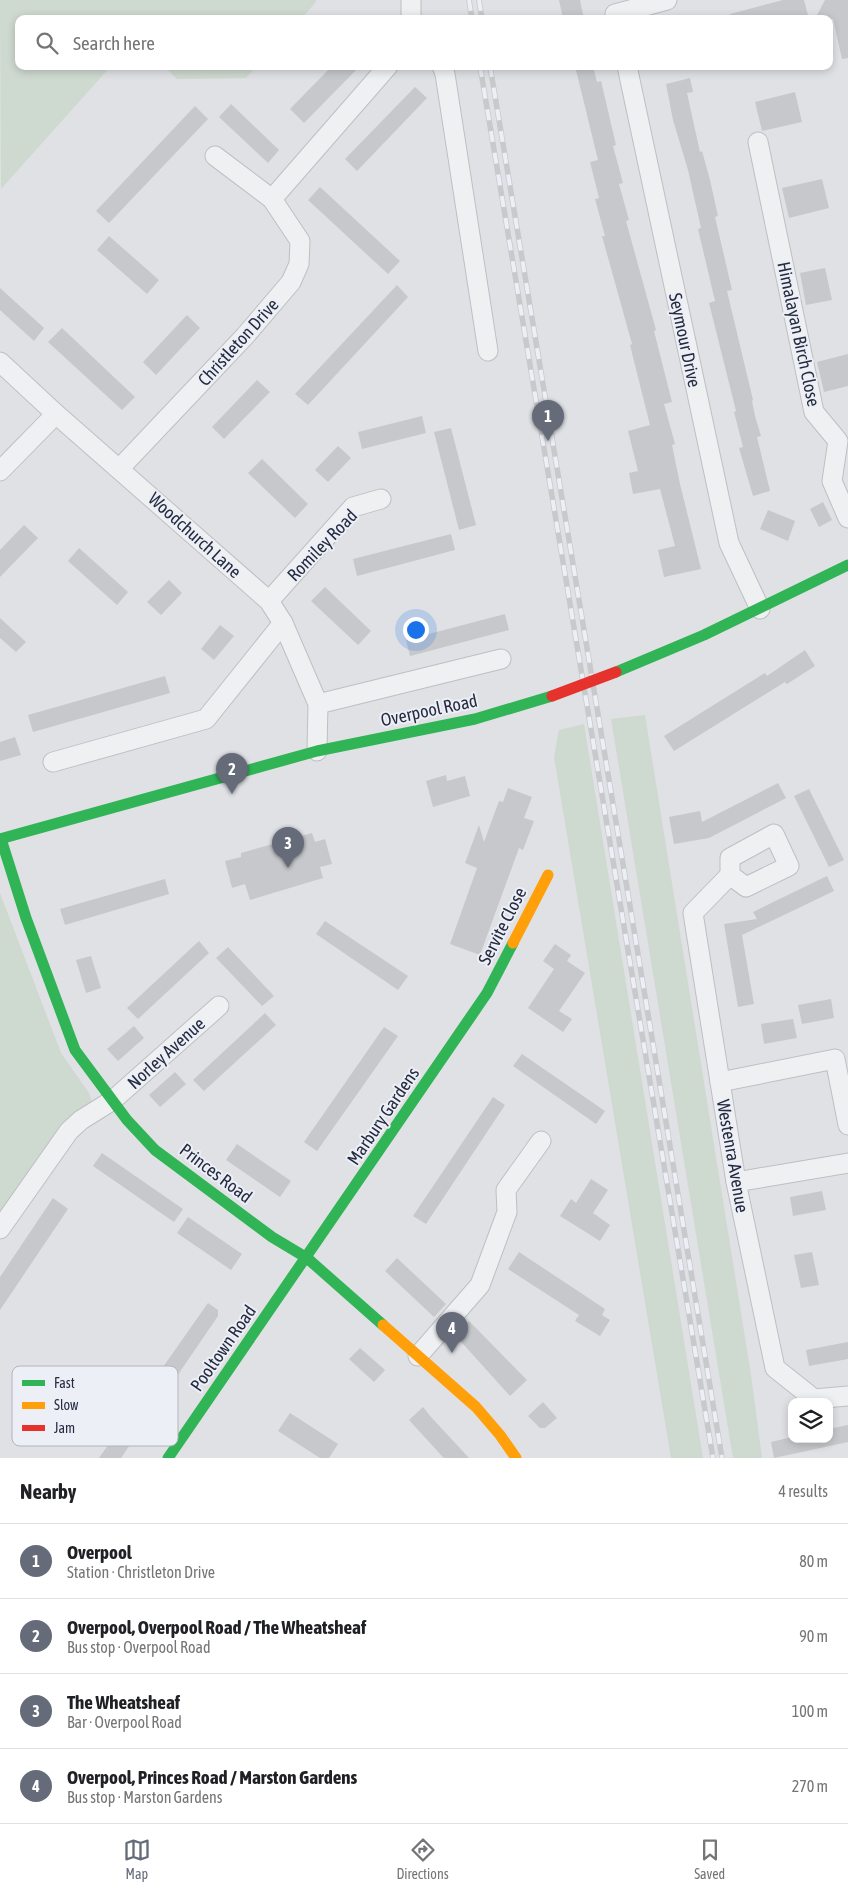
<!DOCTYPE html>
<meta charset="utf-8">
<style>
:root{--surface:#fff;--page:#f6f6f6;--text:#202124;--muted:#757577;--line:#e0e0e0;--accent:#666b7a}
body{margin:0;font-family:"Asap Condensed",sans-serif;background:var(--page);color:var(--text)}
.controls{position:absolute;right:15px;bottom:15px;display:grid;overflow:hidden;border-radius:10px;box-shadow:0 2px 8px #0003}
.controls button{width:45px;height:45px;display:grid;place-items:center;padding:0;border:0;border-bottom:1px solid var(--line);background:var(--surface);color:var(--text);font:25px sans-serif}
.you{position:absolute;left:415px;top:629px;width:18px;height:18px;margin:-12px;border:4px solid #fff;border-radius:50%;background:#1a73e8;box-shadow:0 0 0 8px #1a73e833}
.badge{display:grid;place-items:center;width:32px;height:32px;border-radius:50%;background:var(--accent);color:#fff;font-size:16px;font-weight:700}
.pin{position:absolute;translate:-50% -41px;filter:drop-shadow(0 1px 2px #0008)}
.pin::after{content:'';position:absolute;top:26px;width:18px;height:15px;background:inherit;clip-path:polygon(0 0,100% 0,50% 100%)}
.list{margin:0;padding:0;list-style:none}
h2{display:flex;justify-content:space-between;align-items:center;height:65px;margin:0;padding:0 20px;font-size:21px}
h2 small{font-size:16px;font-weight:400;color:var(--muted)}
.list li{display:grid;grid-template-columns:32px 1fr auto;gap:15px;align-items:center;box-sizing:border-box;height:75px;padding:0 20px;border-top:1px solid var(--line)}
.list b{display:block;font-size:19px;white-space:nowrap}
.list p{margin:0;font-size:16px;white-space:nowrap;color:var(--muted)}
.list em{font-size:16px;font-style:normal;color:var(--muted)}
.icon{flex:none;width:28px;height:28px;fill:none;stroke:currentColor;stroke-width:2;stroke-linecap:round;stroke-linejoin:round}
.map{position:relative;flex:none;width:848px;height:1458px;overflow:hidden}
.search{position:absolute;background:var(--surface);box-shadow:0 2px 8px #0003;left:15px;right:15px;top:15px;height:55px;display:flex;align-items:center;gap:12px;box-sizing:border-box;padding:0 18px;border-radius:10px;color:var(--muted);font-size:19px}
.sheet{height:365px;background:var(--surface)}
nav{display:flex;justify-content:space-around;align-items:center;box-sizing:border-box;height:70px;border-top:1px solid var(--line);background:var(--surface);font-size:14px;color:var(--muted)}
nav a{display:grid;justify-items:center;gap:2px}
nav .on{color:var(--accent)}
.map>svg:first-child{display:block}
</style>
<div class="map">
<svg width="848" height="1458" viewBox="0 0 848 1458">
<rect width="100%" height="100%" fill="#e0e1e5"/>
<g fill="#ced9d0">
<path d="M0,0h316v2l-15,17h-282v47h92l-110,123z"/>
<path d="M164,66h93l-11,12 -69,1z"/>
<path d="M645,715l106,660 11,83h-29l-122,-739z"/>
<path d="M584,724l119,734h-32l-117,-701 5,-27z"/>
<path d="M0,893l61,160 28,40 3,10 -92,114z"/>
</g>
<g fill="#c6c8cc">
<path d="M559,0h21l4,19h-21z"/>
<path d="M783,0h21l5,19h-78l-1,-5z"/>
<path d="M825,0h23v58l-6,1 -9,-40h-18z"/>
<path d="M332,66h28l-56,57 -14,-14z"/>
<path d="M575,66h18l4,16 4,-1 15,64 -3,1 10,37 -4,1 10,36 -3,1 30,109 -2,1 18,71 -8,2 11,40 -3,1 8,39 21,85 -37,8 -6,-27 17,-4 -15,-57 -27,5 -4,-21 9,-2 -10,-40 22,-6 -20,-80 2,-1 -30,-108h3l-10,-37 4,-1 -9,-36 8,-2z"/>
<path d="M690,78l3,14 -6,1 13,59 2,-1 8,29 8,36 -3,1 17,73 -5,1 26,109 -1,1 3,15 6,20 -4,1 13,54 -17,5 -14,-48 4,-1 -9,-35 2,-1 -27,-108 6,-2 -17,-72 3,-1 -13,-58 -15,-50 -7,-36z"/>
<path d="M415,87l12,11 -70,73 -12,-12z"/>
<path d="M795,92l7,30 -40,9 -7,-29z"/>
<path d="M231,104l48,46 -11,13 -49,-46z"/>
<path d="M195,106l13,13 -99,104 -13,-12z"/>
<path d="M822,179l7,29 -40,10 -7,-30z"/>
<path d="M320,187l80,74 -12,13 -80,-74z"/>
<path d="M109,236l50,44 -12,14 -50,-44z"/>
<path d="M825,268l7,32 -26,5 -6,-32z"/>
<path d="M397,285l11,12 -100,108 -13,-11z"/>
<path d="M0,288l44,40 -10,13 -34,-31z"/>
<path d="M187,315l13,13 -44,47 -13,-13z"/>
<path d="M62,328l73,69 -13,13 -74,-68z"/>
<path d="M848,354v32l-24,6 -7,-30z"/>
<path d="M257,380l13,12 -46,47 -12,-12z"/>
<path d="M422,416l4,17 -64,16 -4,-17z"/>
<path d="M451,428l25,97 -17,5 -25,-98z"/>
<path d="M338,446l13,12 -23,24 -13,-12z"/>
<path d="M262,459l46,45 -13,14 -47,-45z"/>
<path d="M823,502l9,18 -13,7 -9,-18z"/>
<path d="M768,510l27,11 -7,20 -28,-12z"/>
<path d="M24,525l14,13 -38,39v-27z"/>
<path d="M451,534l4,16 -98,26 -4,-17z"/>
<path d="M79,548l49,44 -11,13 -49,-44z"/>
<path d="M169,580l13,13 -21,22 -14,-13z"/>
<path d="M325,587l46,44 -13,14 -47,-44z"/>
<path d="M505,614l4,16 -99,26 -4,-16z"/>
<path d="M0,618l26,24 -10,10 -16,-14z"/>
<path d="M220,625l14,11 -20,24 -13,-11z"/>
<path d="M805,650l10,16 -28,18 -2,-2 -111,69 -10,-15 101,-63 2,3z"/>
<path d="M165,676l5,17 -137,39 -5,-17z"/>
<path d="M15,737l6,18 -21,6v-19z"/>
<path d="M446,775l1,6 18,-5 5,20 -37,11 -7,-26z"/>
<path d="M778,783l8,15 -77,40 -35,6 -5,-27 31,-6 2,11z"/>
<path d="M508,788l24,9 -8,21 10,3 -11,29 -4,-2 -39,107 -30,-11 27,-76 -12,-5 14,-38 5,17 15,-41 4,1z"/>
<path d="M809,789l35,71 -15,7 -35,-71z"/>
<path d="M312,833l3,9 10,-3 7,25 -12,3 3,11 -73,22 -5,-16 -13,4 -7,-27 16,-4v-4z"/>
<path d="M827,876l7,15 -92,44 12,69 -16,3 -14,-83 33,-5 -4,-7z"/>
<path d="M165,879l4,15 -104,31 -5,-16z"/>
<path d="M325,921l83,55 -10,14 -82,-56z"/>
<path d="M199,941l10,12 -71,66 -11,-11z"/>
<path d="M555,944l16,11 -4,6 18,12 -26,38 13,8 -9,13 -35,-24 26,-39 -11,-8z"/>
<path d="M228,947l46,49 -12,10 -46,-48z"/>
<path d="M91,956l10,32 -15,5 -10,-33z"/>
<path d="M831,999l3,19 -32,6 -4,-19z"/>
<path d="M265,1013l11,12 -72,66 -11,-11z"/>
<path d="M793,1019l4,19 -33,6 -3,-20z"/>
<path d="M134,1026l10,12 -26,23 -11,-12z"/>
<path d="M384,1027l14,9 -81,115 -13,-9z"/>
<path d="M522,1054l83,57 -9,13 -83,-58z"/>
<path d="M175,1072l11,12 -26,23 -11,-12z"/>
<path d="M493,1097l12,8 -79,119 -13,-8z"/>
<path d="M237,1144l54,37 -11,16 -54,-37z"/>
<path d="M102,1153l81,56 -9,13 -81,-56z"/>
<path d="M591,1179l17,11 -15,23 17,12 -10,16 -40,-25 11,-17 5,4z"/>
<path d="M822,1191l4,19 -33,6 -3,-19z"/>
<path d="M53,1198l15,11 -68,101v-33z"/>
<path d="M188,1217l54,37 -11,16 -54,-37z"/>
<path d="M519,1252l86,57 -3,6 8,5 -10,16 -25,-15 4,-6 -71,-46z"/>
<path d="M812,1252l7,33 -18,3 -7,-33z"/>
<path d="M397,1258l49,46 -12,13 -49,-46z"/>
<path d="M208,1303l10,7v6l-97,142h-22z"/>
<path d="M469,1321l58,59 -17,16 -55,-61z"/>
<path d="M848,1342v17l-39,7 -3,-16z"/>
<path d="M360,1348l25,22 -11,12 -25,-23z"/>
<path d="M543,1402l14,16 -12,10h-5l-12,-12z"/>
<path d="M423,1407l8,10 38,41h-25l-3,-3 -32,-35z"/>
<path d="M290,1413l48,31 -9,14h-9l-42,-27z"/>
<path d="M848,1425v17l-74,16 -3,-16 21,-5v2h37v-10z"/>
</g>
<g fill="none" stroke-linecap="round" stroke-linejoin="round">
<g stroke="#bebfc3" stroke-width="21">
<g id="street">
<path d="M615,14l52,-14"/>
<path d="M411,19v-19"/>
<path d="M442,66l3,8 43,277"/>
<path d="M627,66l102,477 31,66"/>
<path d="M758,142l56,270 24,29 -6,40 16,37"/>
<path d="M215,156l57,43"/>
<path d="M0,362l56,52 213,187 14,22 35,81 -1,47"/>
<path d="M120,468l125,-132 46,-54 8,-18 1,-23 -28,-42 116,-133"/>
<path d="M0,471l56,-57"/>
<path d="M269,601l84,-94 28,-8"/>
<path d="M318,704l183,-45"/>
<path d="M53,762l153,-43 77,-96"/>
<path d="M774,834l15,32 -43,21 -16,-12v-17z"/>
<path d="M730,875l-37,38 43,269 39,186 39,31 34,-3"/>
<path d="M720,1082l115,-23 13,66"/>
<path d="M736,1182l112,-19"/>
<path d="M0,1229l69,-98 12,-11 32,-20 106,-94"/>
<path d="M418,1356l62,-71 27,-73 -1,-22 35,-49"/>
</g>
</g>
<use href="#street" stroke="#eff0f2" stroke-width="19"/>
<g stroke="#30b455" stroke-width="11">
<path d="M616,672l88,-37 144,-70"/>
<path d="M0,839l317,-88 158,-32 77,-23"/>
<path d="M1,839l25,79 49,132 52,70 28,30 117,87 35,21 76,67"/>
<path d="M168,1458l319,-465 26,-50"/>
</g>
<g stroke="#ff9f0a" stroke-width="11">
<path d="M513,943l35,-68"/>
<path d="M383,1325l93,82 24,28 16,23"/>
</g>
<g stroke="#c8c9cd" stroke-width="5.5">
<g id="rail">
<path d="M469,0l3,19"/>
<path d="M479,0l3,19"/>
<path d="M480,66l233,1392"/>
<path d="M490,66l232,1392"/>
</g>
</g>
<use href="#rail" stroke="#edeff6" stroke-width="4" stroke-dasharray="11" stroke-linecap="butt"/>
<path stroke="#e5322d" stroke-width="11" d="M552,696l64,-24"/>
</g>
<g text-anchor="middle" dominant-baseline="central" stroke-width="4" stroke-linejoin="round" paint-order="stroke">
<g font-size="18" fill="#252c40" stroke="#edeff6">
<text transform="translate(799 334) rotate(78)">Himalayan Birch Close</text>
<text transform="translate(685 340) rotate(78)">Seymour Drive</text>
<text transform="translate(238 342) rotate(-48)">Christleton Drive</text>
<text transform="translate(195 535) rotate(42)">Woodchurch Lane</text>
<text transform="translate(322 545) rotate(-46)">Romiley Road</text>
<text transform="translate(429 710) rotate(-12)">Overpool Road</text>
<text transform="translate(502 926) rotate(-63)">Servite Close</text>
<text transform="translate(166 1053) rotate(-42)">Norley Avenue</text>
<text transform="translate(383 1116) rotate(-56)">Marbury Gardens</text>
<text transform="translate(733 1156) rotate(80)">Westenra Avenue</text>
<text transform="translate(216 1173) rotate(37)">Princes Road</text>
<text transform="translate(223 1348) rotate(-55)">Pooltown Road</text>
</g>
</g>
<rect x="12" y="1366" width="166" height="80" rx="8" fill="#edeff6" stroke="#b1b4bf" stroke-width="1"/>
<rect x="22" y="1380" width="23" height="6" fill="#30b455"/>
<rect x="22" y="1402" width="23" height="7" fill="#ff9f0a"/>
<rect x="22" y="1425" width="23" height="6" fill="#e5322d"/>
<g font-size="14" fill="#252c40">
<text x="54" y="1388">Fast</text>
<text x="54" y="1410">Slow</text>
<text x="54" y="1433">Jam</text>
</g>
</svg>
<div class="controls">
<button><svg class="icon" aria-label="layers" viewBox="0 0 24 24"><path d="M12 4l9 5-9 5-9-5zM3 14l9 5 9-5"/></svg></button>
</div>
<div class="you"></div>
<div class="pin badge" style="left:548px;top:441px">1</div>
<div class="pin badge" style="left:232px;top:794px">2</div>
<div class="pin badge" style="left:288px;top:868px">3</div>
<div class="pin badge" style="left:452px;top:1353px">4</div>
<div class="search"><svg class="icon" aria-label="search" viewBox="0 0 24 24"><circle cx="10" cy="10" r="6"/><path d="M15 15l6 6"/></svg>Search here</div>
</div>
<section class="sheet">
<h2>Nearby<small>4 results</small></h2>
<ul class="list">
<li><span class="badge">1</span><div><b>Overpool</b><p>Station · Christleton Drive</p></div><em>80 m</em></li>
<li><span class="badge">2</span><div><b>Overpool, Overpool Road / The Wheatsheaf</b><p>Bus stop · Overpool Road</p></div><em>90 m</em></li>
<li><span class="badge">3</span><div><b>The Wheatsheaf</b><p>Bar · Overpool Road</p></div><em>100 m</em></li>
<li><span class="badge">4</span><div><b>Overpool, Princes Road / Marston Gardens</b><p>Bus stop · Marston Gardens</p></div><em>270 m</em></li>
</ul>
</section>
<nav>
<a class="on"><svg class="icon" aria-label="map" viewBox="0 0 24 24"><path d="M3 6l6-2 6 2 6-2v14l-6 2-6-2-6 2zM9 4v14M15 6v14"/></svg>Map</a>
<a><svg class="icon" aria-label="directions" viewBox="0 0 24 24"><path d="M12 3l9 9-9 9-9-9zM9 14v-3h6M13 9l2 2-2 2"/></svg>Directions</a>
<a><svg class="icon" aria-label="saved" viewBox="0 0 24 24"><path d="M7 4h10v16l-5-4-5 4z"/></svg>Saved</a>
</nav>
